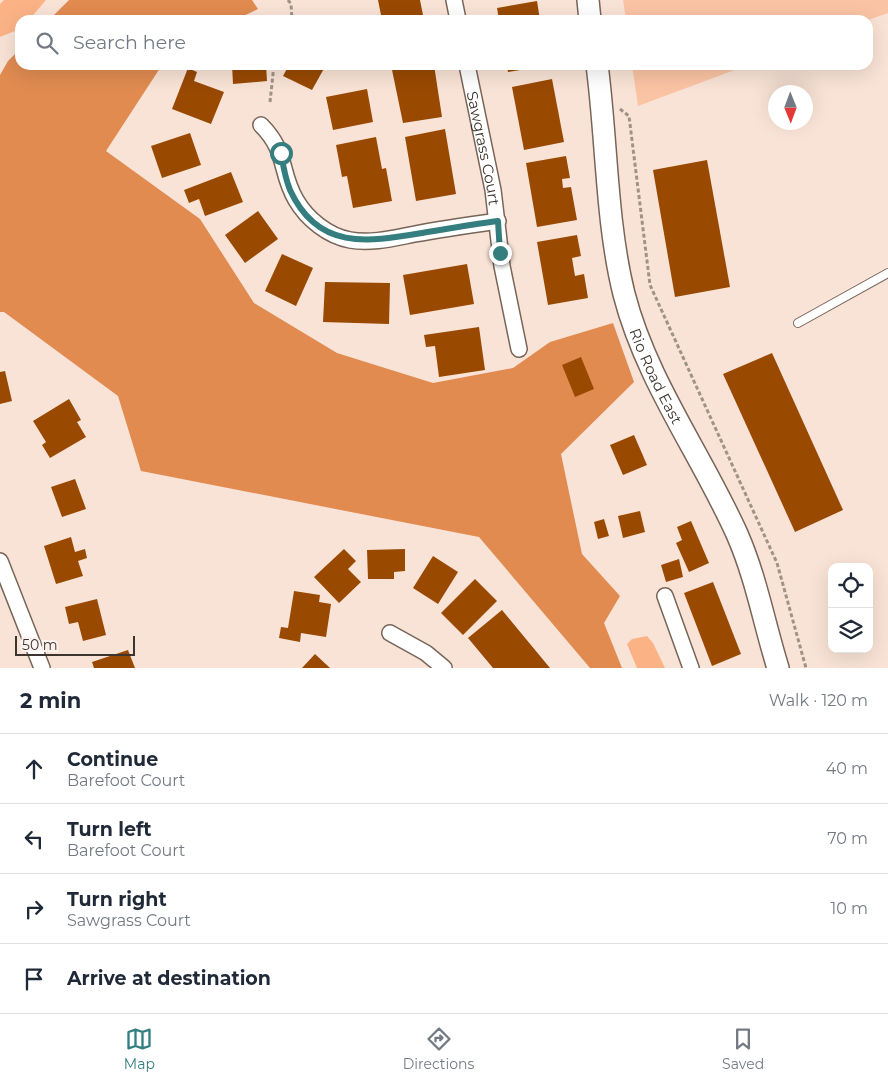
<!DOCTYPE html>
<meta charset="utf-8">
<style>
:root{--surface:#fff;--page:#f6f6f7;--text:#1f2937;--muted:#747a83;--line:#e0e1e3;--accent:#357e7f}
body{margin:0;font-family:Montserrat,sans-serif;background:var(--page);color:var(--text)}
.controls{position:absolute;right:15px;bottom:15px;display:grid;overflow:hidden;border-radius:10px;box-shadow:0 5px 20px #0002}
.controls button{width:45px;height:45px;display:grid;place-items:center;padding:0;border:0;border-bottom:1px solid var(--line);background:var(--surface);color:var(--text);font:25px sans-serif}
.compass{position:absolute;left:768px;top:85px;width:45px;height:45px;border-radius:50%;background:var(--surface);box-shadow:0 5px 20px #0002;rotate:179deg}
.scale{position:absolute;left:15px;bottom:12px;width:120px;box-sizing:border-box;padding-left:5px;border:2px solid #3c342f;border-top:0;font-size:14px;line-height:18px;white-space:nowrap;color:#3c342f;-webkit-text-stroke:4px #fcf3ee;paint-order:stroke}
.stop{position:absolute;width:15px;height:15px;margin:-11px;border:4px solid #357e7f;border-radius:50%;background:#fff}
.stop.end{background:#357e7f;border-color:#fff;box-shadow:0 1px 5px #0008}
.list{margin:0;padding:0;list-style:none}
h2{display:flex;justify-content:space-between;align-items:center;height:65px;margin:0;padding:0 20px;font-size:21px}
h2 small{font-size:16px;font-weight:400;color:var(--muted)}
.list li{display:grid;grid-template-columns:32px 1fr auto;gap:15px;align-items:center;box-sizing:border-box;height:70px;padding:0 20px;border-top:1px solid var(--line)}
.list b{display:block;font-size:19px;white-space:nowrap}
.list p{margin:0;font-size:16px;white-space:nowrap;color:var(--muted)}
.list em{font-size:16px;font-style:normal;color:var(--muted)}
.icon{flex:none;width:28px;height:28px;fill:none;stroke:currentColor;stroke-width:2;stroke-linecap:round;stroke-linejoin:round}
.map{position:relative;flex:none;width:888px;height:668px;overflow:hidden}
.search{position:absolute;background:var(--surface);box-shadow:0 5px 20px #0002;left:15px;right:15px;top:15px;height:55px;display:flex;align-items:center;gap:12px;box-sizing:border-box;padding:0 18px;border-radius:15px;color:var(--muted);font-size:19px}
.sheet{height:345px;background:var(--surface)}
nav{display:flex;justify-content:space-around;align-items:center;box-sizing:border-box;height:70px;border-top:1px solid var(--line);background:var(--surface);font-size:14px;color:var(--muted)}
nav a{display:grid;justify-items:center;gap:2px}
nav .on{color:var(--accent)}
.map>svg:first-child{display:block}
</style>
<div class="map">
<svg width="888" height="668" viewBox="0 0 888 668">
<rect width="100%" height="100%" fill="#f9e3d6"/>
<g fill="#fac4a4">
<path d="M623,0h265v13l-20,7h-242z"/>
<path d="M632,65h116l-110,41z"/>
</g>
<g fill="#e18b51">
<path d="M69,0h183l6,9 -23,11h-186z"/>
<path d="M20,49v16h142l-56,86 94,68 54,84 83,50 96,30 80,-15 37,-26 63,-19 21,59 -73,72 21,100 38,42 -16,27 18,45h-32l-111,-131 -338,-66 -23,-75 -114,-84h-4v-237l8,-14z"/>
</g>
<g fill="#fbb386">
<path d="M4,0h42l-17,20h-9v9l-20,8v-33z"/>
<path d="M647,636l6,7 12,25h-28l-10,-24 5,-5z"/>
</g>
<g fill="#994900">
<path d="M378,0h42l4,20h-42z"/>
<path d="M537,1l3,19h-41l-2,-12z"/>
<path d="M232,65h34l1,16 -34,3z"/>
<path d="M289,65h37l-14,25 -29,-14z"/>
<path d="M391,65h43l8,52 -39,6z"/>
<path d="M507,65h38v1l-37,6z"/>
<path d="M188,68l9,4 -3,9 30,11 -13,32 -39,-15z"/>
<path d="M552,79l12,63 -40,8 -12,-63z"/>
<path d="M367,89l6,33 -40,8 -7,-33z"/>
<path d="M445,129l11,65 -40,7 -11,-64z"/>
<path d="M190,133l11,32 -39,13 -11,-32z"/>
<path d="M376,137l6,32 4,-1 6,33 -39,7 -6,-32 -5,1 -6,-32z"/>
<path d="M566,156l4,22 -8,1 1,9 8,-1 6,33 -40,7 -11,-64z"/>
<path d="M707,160l23,127 -55,10 -22,-127z"/>
<path d="M231,172l12,30 -38,14 -6,-17 -10,4 -5,-13z"/>
<path d="M258,211l20,28 -33,24 -20,-28z"/>
<path d="M577,235l4,21 -9,2 3,18 9,-2 4,24 -40,7 -11,-63z"/>
<path d="M282,254l31,14 -17,38 -31,-15z"/>
<path d="M467,264l7,40 -64,11 -7,-40z"/>
<path d="M325,282l65,1 -1,41 -66,-2z"/>
<path d="M479,327l6,43 -46,7 -4,-31 -9,1 -2,-12z"/>
<path d="M772,353l71,157 -48,22 -72,-158z"/>
<path d="M581,357l13,32 -19,8 -13,-32z"/>
<path d="M5,371l7,30 -12,3v-32z"/>
<path d="M69,399l12,21 -4,2 9,15 -36,21 -8,-13 4,-3 -13,-21z"/>
<path d="M634,435l13,30 -24,10 -13,-30z"/>
<path d="M75,479l11,30 -24,8 -11,-30z"/>
<path d="M640,511l5,21 -22,6 -5,-22z"/>
<path d="M604,519l5,17 -11,3 -4,-17z"/>
<path d="M691,521l18,42 -20,9 -13,-29 6,-3 -5,-13z"/>
<path d="M71,537l4,15 10,-3 2,9 -9,3 5,15 -27,8 -12,-38z"/>
<path d="M344,549l12,12 -8,8 13,13 -22,21 -25,-26z"/>
<path d="M405,549v22l-11,1v7h-26l-1,-29z"/>
<path d="M433,556l25,16 -20,32 -25,-16z"/>
<path d="M679,559l4,18 -17,5 -5,-17z"/>
<path d="M475,579l22,22 -34,34 -22,-22z"/>
<path d="M713,582l28,72 -29,12 -28,-73z"/>
<path d="M294,591l26,4 -1,7 12,2 -5,33 -25,-4 -1,9 -21,-4 2,-11 7,1z"/>
<path d="M97,599l9,36 -23,6 -5,-19 -9,2 -4,-17z"/>
<path d="M502,610l19,23 29,35h-57l-25,-30z"/>
<path d="M128,650l7,18h-41l-2,-6z"/>
<path d="M315,654l15,14h-28z"/>
</g>
<g fill="none" stroke-linecap="round" stroke-linejoin="round">
<g stroke="#786559" stroke-width="10">
<path id="lane" d="M798,323l90,-50"/>
</g>
<g stroke="#786559" stroke-width="18">
<g id="street">
<path d="M454,0l4,20"/>
<path id="s1" d="M467,65l26,125 9,76 17,83"/>
<path d="M261,125c27,27 18,46 35,75 11,19 32,36 54,40 21,4 44,-2 65,-6 27,-5 55,-9 83,-13"/>
<path d="M0,561l42,107"/>
<path d="M665,596l26,72"/>
<path d="M390,633l36,20 18,15"/>
</g>
</g>
<g stroke="#786559" stroke-width="24">
<g id="secondary">
<path d="M588,0l2,20"/>
<path id="s2" d="M597,65c10,75 9,157 27,229 22,86 77,160 113,240 19,43 27,89 41,134"/>
</g>
</g>
<g stroke="#a19288" stroke-width="3" stroke-dasharray="4 2.5" stroke-linecap="butt">
<path d="M288,0l3,4 1,16"/>
<path d="M270,102l4,-37"/>
<path d="M620,109l9,7 21,169 127,278 29,105"/>
</g>
<use href="#lane" stroke="#fff" stroke-width="8"/>
<use href="#street" stroke="#fff" stroke-width="15"/>
<use href="#secondary" stroke="#fff" stroke-width="21"/>
</g>
<g fill="none" stroke-linecap="round" stroke-linejoin="round">
<path stroke="#357e7f" stroke-width="6" d="M281,153c2,12 4,25 9,37 28,61 78,52 132,43 26,-4 51,-9 76,-12l2,32"/>
</g>
<g text-anchor="middle" dominant-baseline="central" stroke-width="5" stroke-linejoin="round" paint-order="stroke">
<g font-size="15" fill="#3c342f" stroke="#fcf3ee">
<text stroke="none"><textPath href="#s1" startOffset="85">Sawgrass Court</textPath></text>
<text stroke="none"><textPath href="#s2" startOffset="319">Rio Road East</textPath></text>
</g>
</g>
</svg>
<div class="controls">
<button><svg class="icon" aria-label="locate" viewBox="0 0 24 24"><circle cx="12" cy="12" r="6"/><path d="M12 2v4M12 18v4M2 12h4M18 12h4"/></svg></button>
<button><svg class="icon" aria-label="layers" viewBox="0 0 24 24"><path d="M12 4l9 5-9 5-9-5zM3 14l9 5 9-5"/></svg></button>
</div>
<svg class="compass" viewBox="-18 -18 36 36"><path d="M0-13l5 13h-10z" fill="#e53935"/><path d="M0 13l5-13h-10z" fill="#747a83"/></svg>
<div class="scale">50 m</div>
<div class="stop" style="left:281px;top:153px"></div>
<div class="stop end" style="left:500px;top:253px"></div>
<div class="search"><svg class="icon" aria-label="search" viewBox="0 0 24 24"><circle cx="10" cy="10" r="6"/><path d="M15 15l6 6"/></svg>Search here</div>
</div>
<section class="sheet">
<h2>2 min<small>Walk · 120 m</small></h2>
<ul class="list">
<li><svg class="icon" aria-label="ahead" viewBox="0 0 24 24"><path d="M12 20V5M6 11l6-6 6 6"/></svg><div><b>Continue</b><p>Barefoot Court</p></div><em>40 m</em></li>
<li><svg class="icon" aria-label="left" viewBox="0 0 24 24"><path d="M17 20v-9H6M10 6l-5 5 5 5"/></svg><div><b>Turn left</b><p>Barefoot Court</p></div><em>70 m</em></li>
<li><svg class="icon" aria-label="right" viewBox="0 0 24 24"><path d="M7 20v-9h11M14 6l5 5-5 5"/></svg><div><b>Turn right</b><p>Sawgrass Court</p></div><em>10 m</em></li>
<li><svg class="icon" aria-label="arrive" viewBox="0 0 24 24"><path d="M6 21V4h12l-3 4 3 4H6"/></svg><div><b>Arrive at destination</b></div></li>
</ul>
</section>
<nav>
<a class="on"><svg class="icon" aria-label="map" viewBox="0 0 24 24"><path d="M3 6l6-2 6 2 6-2v14l-6 2-6-2-6 2zM9 4v14M15 6v14"/></svg>Map</a>
<a><svg class="icon" aria-label="directions" viewBox="0 0 24 24"><path d="M12 3l9 9-9 9-9-9zM9 14v-3h6M13 9l2 2-2 2"/></svg>Directions</a>
<a><svg class="icon" aria-label="saved" viewBox="0 0 24 24"><path d="M7 4h10v16l-5-4-5 4z"/></svg>Saved</a>
</nav>
